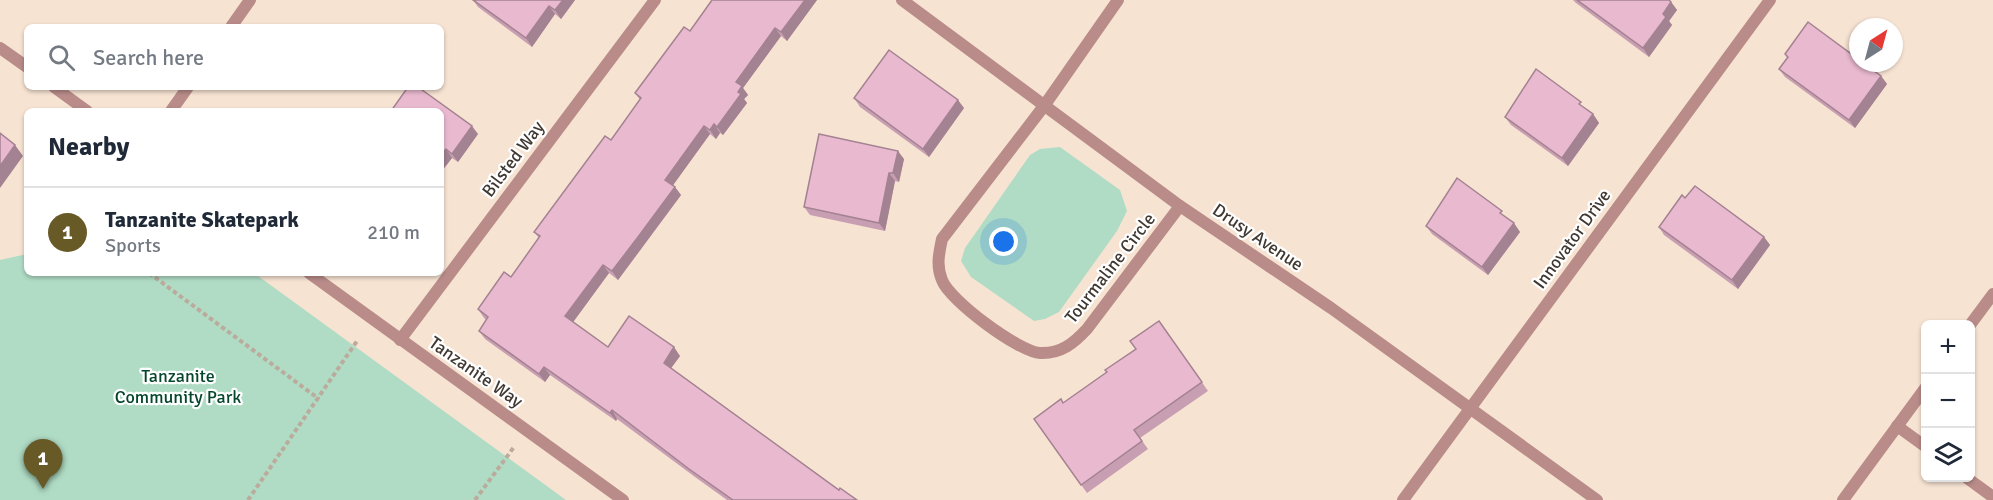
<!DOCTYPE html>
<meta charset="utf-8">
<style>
:root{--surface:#fff;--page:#f2f2f3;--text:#1f2937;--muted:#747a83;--line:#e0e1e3;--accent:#685a27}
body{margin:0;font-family:Signika,sans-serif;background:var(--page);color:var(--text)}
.controls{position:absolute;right:18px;bottom:18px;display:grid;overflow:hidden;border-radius:9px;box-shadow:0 2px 4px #0004}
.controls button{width:54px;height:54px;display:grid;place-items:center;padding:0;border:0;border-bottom:2px solid var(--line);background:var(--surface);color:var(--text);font:30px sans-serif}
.compass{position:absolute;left:1849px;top:18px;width:54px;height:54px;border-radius:50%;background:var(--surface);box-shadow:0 2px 4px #0004;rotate:36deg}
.you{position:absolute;left:1004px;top:242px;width:21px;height:21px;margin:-15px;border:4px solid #fff;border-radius:50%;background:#1a73e8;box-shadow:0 0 0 9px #1a73e833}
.badge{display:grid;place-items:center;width:39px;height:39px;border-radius:50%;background:var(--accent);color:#fff;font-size:20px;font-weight:700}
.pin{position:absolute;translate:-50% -50px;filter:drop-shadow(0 2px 3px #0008)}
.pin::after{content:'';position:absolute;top:32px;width:21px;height:18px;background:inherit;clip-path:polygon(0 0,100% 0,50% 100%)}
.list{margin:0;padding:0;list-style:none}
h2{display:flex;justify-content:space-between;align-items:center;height:78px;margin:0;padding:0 24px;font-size:26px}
h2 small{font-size:20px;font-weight:400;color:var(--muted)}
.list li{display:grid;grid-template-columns:39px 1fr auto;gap:18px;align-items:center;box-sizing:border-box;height:90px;padding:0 24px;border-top:2px solid var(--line)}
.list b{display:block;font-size:22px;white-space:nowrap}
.list p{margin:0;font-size:20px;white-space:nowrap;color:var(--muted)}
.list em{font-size:20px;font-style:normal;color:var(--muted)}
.icon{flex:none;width:33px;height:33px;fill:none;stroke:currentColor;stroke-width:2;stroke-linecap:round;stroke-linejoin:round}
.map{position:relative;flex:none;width:1993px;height:500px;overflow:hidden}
.search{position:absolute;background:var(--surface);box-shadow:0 2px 4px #0004;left:24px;top:24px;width:420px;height:66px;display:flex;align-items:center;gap:15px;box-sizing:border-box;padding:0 21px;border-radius:9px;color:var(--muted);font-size:22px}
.panel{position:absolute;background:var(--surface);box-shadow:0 2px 4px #0004;left:24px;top:108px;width:420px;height:168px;border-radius:9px}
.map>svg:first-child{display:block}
</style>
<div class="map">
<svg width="1993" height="500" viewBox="0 0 1993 500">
<rect width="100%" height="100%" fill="#f7e3d2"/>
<g fill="#b0dcc5">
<path d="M1060,147l60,43 7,21 -10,20 -58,81 -14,7 -11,2 -63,-44 -10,-16 4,-13 65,-93 10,-6z"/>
<path d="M27,254v19h227l312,227h-566v-240z"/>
</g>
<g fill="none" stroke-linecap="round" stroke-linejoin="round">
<g stroke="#bbab9d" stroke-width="4" stroke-dasharray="4.5 3" stroke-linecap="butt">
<path d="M149,273l170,126"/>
<path d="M248,500l109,-159"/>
<path d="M475,500l39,-53"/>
</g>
<g stroke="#b98c8a" stroke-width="12">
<path d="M902,0l278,206 151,102 266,192"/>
<path d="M1118,0l-74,106 -102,133c-3,14 -6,27 0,41 7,20 77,72 98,73 21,1 34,-10 47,-24l93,-123"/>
<path d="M231,27l19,-27"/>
<path d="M171,111l17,-24"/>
<path d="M1970,325l23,-31"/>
<path d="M400,340l255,-340"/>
<path d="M1897,426l29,21"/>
<path d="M1967,478l26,19"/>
<path d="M1843,500l83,-113"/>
</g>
<g stroke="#b98c8a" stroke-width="12">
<path d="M0,48l27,19"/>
<path d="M54,87l33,24"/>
<path d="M309,273l314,227"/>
<path d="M1403,500l367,-500"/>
</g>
</g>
<g fill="#c89fb2">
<path d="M473,0h102l-14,19 -6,-5 -23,33 -54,-40z"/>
<path d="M712,0h105l-30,41 -6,-5 -38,52 5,7 -4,4 3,4 -24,32 -3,-2 -4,6 -6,-5 -37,51 8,10 -37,50 -26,35 -9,-7 -36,49 35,25 72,9 -9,12 168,122 18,10h-130l-32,-23 -78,-58 -1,2 -66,-46 -5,7 -60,-43 -6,-8 7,-11 -2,-2 -6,-9 33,-32 28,-39 -5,-6 77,-92 29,-40 -5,-7 55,-62z"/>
<path d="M1573,0h96l2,2 6,8 -8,11 3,4 -23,32 -73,-54z"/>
<path d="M1785,54l96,22 6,8 -32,44 -70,-51 -6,-8 8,-11z"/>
<path d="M854,98l110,10 -35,49 -69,-50z"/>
<path d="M1585,108l8,6 6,9 -31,43 -57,-41 -6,-8z"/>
<path d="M441,111l37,23 -20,28 -6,-4 -11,14z"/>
<path d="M904,159l-5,23 -4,-1 -10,50 -75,-16 -6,-8z"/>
<path d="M1685,198l79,39 6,8 -32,44 -74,-54 -5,-8z"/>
<path d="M1507,218l13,14 -32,43 -56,-41 -6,-8z"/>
<path d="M1159,321l49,70 -68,47 8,11 -61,44 -53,-74 29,-16 44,-31 29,-23z"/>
</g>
<g fill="#a38291">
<path d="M563,0h12l-14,19 -6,-9z"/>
<path d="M805,0h12l-30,41 -6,-9z"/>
<path d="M1671,2l6,8 -8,11 3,4 -23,32 -6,-9 20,-34z"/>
<path d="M549,6l6,8 -23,33 -6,-9z"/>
<path d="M775,28l6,8 -38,52 5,7 -4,4 3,4 -24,32 -6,-8 19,-45z"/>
<path d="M1881,76l6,8 -32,44 -6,-8z"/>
<path d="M958,100l6,8 -35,49 -6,-8z"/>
<path d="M1593,114l6,9 -31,43 -6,-8z"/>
<path d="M714,124l6,9 -4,6 -6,-9z"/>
<path d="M472,126l6,8 -20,28 -6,-8z"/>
<path d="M704,126l6,8 -39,54 -6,-8z"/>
<path d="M15,145l8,11 -23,32v-22z"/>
<path d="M446,149l6,9 -11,14v-16z"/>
<path d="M898,151l6,8 -5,23 -6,-9z"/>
<path d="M889,173l6,8 -10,50 -6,-8z"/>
<path d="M675,187l6,8 -63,85 -6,-9z"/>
<path d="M1514,223l6,9 -32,43 -6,-8z"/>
<path d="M1764,237l6,8 -32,44 -6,-9z"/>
<path d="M603,265l6,8 -38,52 -6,-9z"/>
<path d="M674,347l6,9 -11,15 -5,-8z"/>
<path d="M544,367l6,8 -5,7 -6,-8z"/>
<path d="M612,410l5,9 -1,2 -6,-8z"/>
</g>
<g fill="#e9b9cf" stroke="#a38291" stroke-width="1.5">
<path d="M473,0h90l-8,10 -6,-4 -23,32z"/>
<path d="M712,0h93l-24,32 -6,-4 -39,54 6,4 -4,6 3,2 -24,33 -3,-3 -4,6 -6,-4 -39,54 10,7 -37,50 -26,34 -9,-6 -38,51 43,31 21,-31 45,31 -10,16 175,127 1,-2 17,12h-124l-44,-31 -77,-59 -2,3 -66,-46 -5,7 -60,-43 9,-14 -10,-8 26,-37 7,5 29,-41 -6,-4 71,-96 6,4 30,-42 -6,-5 49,-66 6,4z"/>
<path d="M1577,0h92l2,2 -8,12 3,3 -23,31z"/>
<path d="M1808,22l50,37v4h5l18,13 -32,44 -70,-51 9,-12 -3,-3z"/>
<path d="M889,50l69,50 -35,49 -69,-51z"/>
<path d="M1536,69l45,33 -2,2 14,10 -31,44 -57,-41z"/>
<path d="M408,87h10l54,39 -20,28 -6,-5 -5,7v-45h-50z"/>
<path d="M0,133l15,12 -15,21z"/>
<path d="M819,134l79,17 -5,22h-4l-10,50 -75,-16z"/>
<path d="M1457,178l45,33 -2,2 14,10 -32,44 -56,-41z"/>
<path d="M1695,186l69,51 -32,43 -73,-53 23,-32 3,3z"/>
<path d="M1159,321l43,61 -68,48 8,11 -61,44 -47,-66 27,-20 2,4 44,-31 -2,-2 31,-21 -6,-8z"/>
</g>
<g text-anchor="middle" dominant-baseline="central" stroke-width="4.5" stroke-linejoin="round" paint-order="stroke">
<g font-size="18" fill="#403831" stroke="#fff">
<text transform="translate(513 159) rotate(-53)">Bilsted Way</text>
<text transform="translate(1258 237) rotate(34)">Drusy Avenue</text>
<text transform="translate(1572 239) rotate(-54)">Innovator Drive</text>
<text transform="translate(1110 268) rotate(-52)">Tourmaline Circle</text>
<text transform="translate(476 372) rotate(35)">Tanzanite Way</text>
</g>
<g font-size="18" fill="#05462e" stroke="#fff">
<text x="178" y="376">Tanzanite<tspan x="178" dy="21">Community Park</tspan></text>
</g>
</g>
</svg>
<div class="controls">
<button>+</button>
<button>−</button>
<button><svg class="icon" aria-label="layers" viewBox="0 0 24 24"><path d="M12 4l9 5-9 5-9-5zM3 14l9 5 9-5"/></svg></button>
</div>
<svg class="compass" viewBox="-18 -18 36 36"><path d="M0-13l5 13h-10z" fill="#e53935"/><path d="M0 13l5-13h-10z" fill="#747a83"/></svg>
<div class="you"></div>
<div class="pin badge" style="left:43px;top:489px">1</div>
<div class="search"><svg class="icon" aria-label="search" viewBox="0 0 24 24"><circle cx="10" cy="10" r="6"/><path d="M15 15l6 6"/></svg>Search here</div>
<section class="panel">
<h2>Nearby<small></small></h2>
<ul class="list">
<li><span class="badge">1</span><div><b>Tanzanite Skatepark</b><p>Sports</p></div><em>210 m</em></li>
</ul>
</section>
</div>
